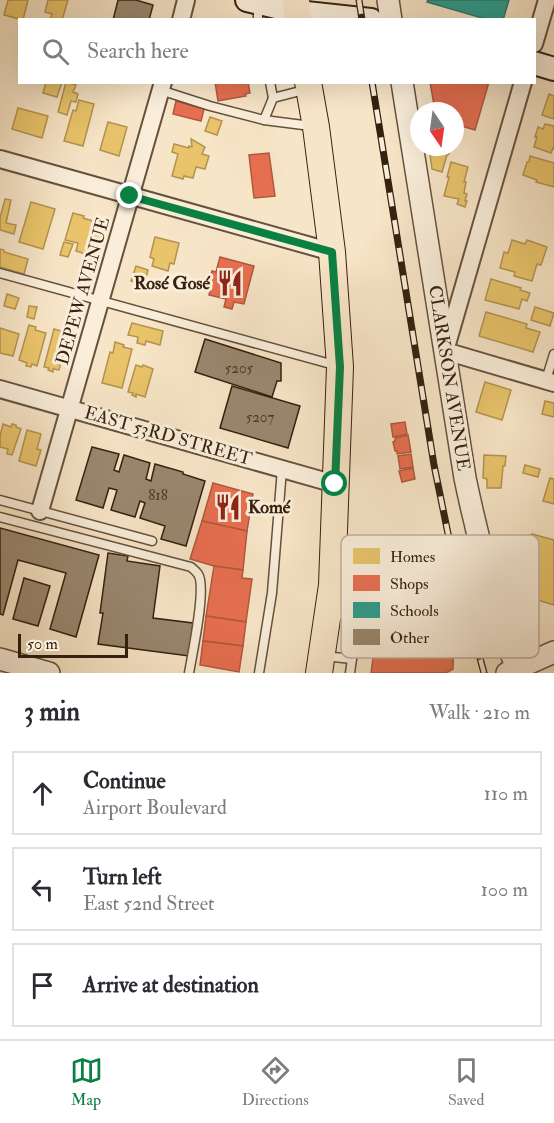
<!DOCTYPE html>
<meta charset="utf-8">
<style>
:root{--surface:#fff;--page:#f2f2f3;--text:#2b2b33;--muted:#7c7c81;--line:#e1e1e2;--accent:#0b8043}
body{margin:0;font-family:"IM FELL Double Pica",serif;background:var(--page);color:var(--text)}
.compass{position:absolute;left:410px;top:102px;width:54px;height:54px;border-radius:50%;background:var(--surface);box-shadow:0 6px 24px #0002;rotate:167deg}
.scale{position:absolute;left:18px;bottom:15px;width:110px;box-sizing:border-box;padding-left:6px;border:3px solid #34210f;border-top:0;font-size:16px;line-height:21px;white-space:nowrap;color:#34210f;-webkit-text-stroke:4px #faeedb;paint-order:stroke}
.stop{position:absolute;width:18px;height:18px;margin:-14px;border:4px solid #0b8043;border-radius:50%;background:#fff}
.stop.end{background:#0b8043;border-color:#fff;box-shadow:0 2px 6px #0008}
.list{margin:0;padding:0;list-style:none}
h2{display:flex;justify-content:space-between;align-items:center;height:78px;margin:0;padding:0 24px;font-size:26px}
h2 small{font-size:20px;font-weight:400;color:var(--muted)}
.list li{display:grid;grid-template-columns:39px 1fr auto;gap:18px;align-items:center;box-sizing:border-box;height:84px;margin:0 12px 12px;padding:0 12px;border:2px solid var(--line);border-radius:0px}
.list b{display:block;font-size:22px;white-space:nowrap}
.list p{margin:0;font-size:20px;white-space:nowrap;color:var(--muted)}
.list em{font-size:20px;font-style:normal;color:var(--muted)}
.icon{flex:none;width:33px;height:33px;fill:none;stroke:currentColor;stroke-width:2;stroke-linecap:round;stroke-linejoin:round}
.map{position:relative;flex:none;width:554px;height:673px;overflow:hidden}
.search{position:absolute;background:var(--surface);box-shadow:0 6px 24px #0002;left:18px;right:18px;top:18px;height:66px;display:flex;align-items:center;gap:15px;box-sizing:border-box;padding:0 21px;border-radius:0px;color:var(--muted);font-size:22px}
.sheet{height:366px;background:var(--surface)}
nav{display:flex;justify-content:space-around;align-items:center;box-sizing:border-box;height:84px;border-top:2px solid var(--line);background:var(--surface);font-size:16px;color:var(--muted)}
nav a{display:grid;justify-items:center;gap:3px}
nav .on{color:var(--accent)}
.map>svg:first-child{display:block}
</style>
<div class="map">
<svg width="554" height="673" viewBox="0 0 554 673">
<rect width="100%" height="100%" fill="#f7e5c7"/>
<filter id="stains"><feTurbulence type="fractalNoise" baseFrequency=".00333" numOctaves="4"/><feColorMatrix values="0 0 0 0 .2 0 0 0 0 .09 0 0 0 0 .02 0 0 0 .5 -.17"/></filter>
<radialGradient id="worn" r=".72"><stop offset=".6" stop-color="#630" stop-opacity="0"/><stop offset="1" stop-color="#630" stop-opacity=".3"/></radialGradient>
<g fill="#e9c46a" stroke="#b3934f" stroke-width="1.5">
<path d="M8,0h20l-5,20 -19,-5z"/>
<path d="M48,0h20l-6,20 -12,-1 2,-5 -7,-2z"/>
<path d="M46,82h16l-5,15 -14,-4z"/>
<path d="M66,82l10,3 -3,7 5,2 -2,8 -5,-1 -4,14 -9,-3z"/>
<path d="M549,94l5,2v23l-12,-4z"/>
<path d="M79,100l15,4 -11,42 -19,-5 9,-31 3,1z"/>
<path d="M18,108l30,8 -6,22 -30,-9z"/>
<path d="M210,117l12,4 -5,14 -12,-4z"/>
<path d="M108,122l19,5 -8,29 -19,-6z"/>
<path d="M545,124l9,2v23l-1,-1 -2,5 -17,-6 3,-10h-2l3,-10 5,2z"/>
<path d="M191,139l14,8 -3,7 7,2 -4,13 -9,-2 -3,11 -9,-2 -1,3 -11,-3 6,-22 -6,-2 2,-8 15,4v-2l3,1z"/>
<path d="M429,147h18l2,7 -2,1 -5,17 -10,-3z"/>
<path d="M530,156l24,7v24l-18,-5 1,-2 -14,-5 4,-13h2z"/>
<path d="M451,162l17,5 -4,15h2l-2,11 3,1 -2,7h2l-2,6 -8,-3 2,-5 -15,-3 5,-19h-2z"/>
<path d="M5,199l6,1 -5,23 10,2 -2,9 -14,-4v-12z"/>
<path d="M31,202l24,7 -12,40 -24,-7z"/>
<path d="M73,213l11,3 -1,2 23,7 -7,24 -4,-1 -3,8 -16,-5 2,-8 -13,-3z"/>
<path d="M155,237l24,6 -5,21 -4,-1 -2,8 -16,-5 2,-7 -4,-2z"/>
<path d="M512,240l13,4 2,-4 20,7 -6,18 -4,-1 -5,17 -18,-5 1,-4 -15,-4 4,-16 4,1z"/>
<path d="M64,242l9,2 -5,13 -8,-2z"/>
<path d="M0,249l4,1v2l24,7 -4,15 -24,-7z"/>
<path d="M136,266l12,4 -4,15 -13,-4z"/>
<path d="M491,279l30,9 -1,2 10,3 -3,8 -5,-2 -3,10 -34,-9z"/>
<path d="M7,294l12,4 -4,11 -11,-3z"/>
<path d="M29,306l8,1 -3,12 -7,-2z"/>
<path d="M535,307l19,6 -4,13 -19,-6z"/>
<path d="M486,312l41,12 -1,4 14,4 -7,20 -54,-16z"/>
<path d="M132,323l31,8 -3,14 -14,-4 -1,4 -8,-2 1,-6 -10,-2z"/>
<path d="M29,325l7,2 -1,3 11,3 -9,33 -5,-2 -1,3 -5,-1 1,-3 -8,-3z"/>
<path d="M0,328l19,6 -6,22 -13,-3z"/>
<path d="M54,329l15,4 -10,37 -6,-1v3l-5,-2 1,-2 -5,-1z"/>
<path d="M115,342l9,3 -1,2 9,2 -10,39 -20,-5 8,-31 3,1z"/>
<path d="M136,365l6,2 1,-2 10,4 -8,28 -9,-3v3l-4,-2 1,-2 -5,-1z"/>
<path d="M485,382l26,8 -9,30 -26,-8z"/>
<path d="M545,401l9,2v14l-12,-3z"/>
<path d="M3,424l8,3 1,-3 4,1v2l5,2 -9,26 -5,-1 1,-5 -8,-2v-11z"/>
<path d="M27,430l14,4 -4,15 4,1 -5,16 -17,-5z"/>
<path d="M484,455l22,1 -1,10h-2l-2,22h-14v-9l-4,-1z"/>
<path d="M525,465l15,4 -2,8 -15,-4z"/>
<path d="M550,478l4,1v25l-11,-3z"/>
<path d="M532,534l22,6v65l-40,-12z"/>
</g>
<g fill="#e76f51" stroke="#b1583d" stroke-width="1.5">
<path d="M215,82h33l2,11 -5,1 1,2 -28,5z"/>
<path d="M430,82h59l-14,48 -20,-6v-13h-20z"/>
<path d="M176,101l28,8 -3,12 -28,-7z"/>
<path d="M269,153l6,43 -21,2 -5,-43z"/>
<path d="M220,257l34,9 -10,38 -10,-2 -2,7 -8,-2 2,-8 -17,-4 3,-12 -3,-1 3,-11 4,1z"/>
<path d="M405,422l2,12 -14,3 -2,-13z"/>
<path d="M408,435l3,17 -14,2v-3h-2l-2,-9 2,-1v-3z"/>
<path d="M411,454l2,13 -13,2 -2,-13z"/>
<path d="M413,468l2,11 -13,3 -3,-11z"/>
<path d="M213,483l40,11 -6,37 -45,-10z"/>
<path d="M202,521l45,10 -4,39 -29,-4 -24,-7z"/>
<path d="M214,566l29,4 -1,8 10,1 -6,43 -40,-6z"/>
<path d="M206,616l40,6 -3,24 -40,-5z"/>
<path d="M379,617l75,15 -1,37 -7,4h-75z"/>
<path d="M203,641l40,5 -4,26 -39,-7z"/>
</g>
<path fill="#2a9d8f" stroke="#2d7869" stroke-width="1.5" d="M428,0h81l-6,20h-14l-62,-18z"/>
<g fill="#99876f" stroke="#34210f" stroke-width="1.5">
<path d="M118,0h18l17,5 -4,15h-36z"/>
<path d="M205,339l76,24v18h-4l-5,16 -77,-25z"/>
<path d="M232,386l68,20 -12,42 -68,-20z"/>
<path d="M92,447l27,7 -5,16 5,2 5,-17 26,8 -4,16 5,2 4,-17 28,8v2l22,7 -19,65 -25,-7 4,-13 -25,-8 5,-15 -5,-2 -5,16 -24,-7 6,-20 -8,-2 -6,20 -27,-8z"/>
<path d="M0,528l99,27 -23,82 -26,-8 16,-56 -48,-13 -15,55 -3,-1z"/>
<path d="M108,553l20,3 -1,5 33,5 -7,52 40,5 -4,33 -91,-12 5,-31h-3z"/>
<path d="M24,578l26,8 -12,40 -25,-7z"/>
</g>
<g fill="none" stroke-linecap="round" stroke-linejoin="round">
<g stroke="#65523d" stroke-width="11">
<g id="service">
<path d="M258,20v-16"/>
<path d="M270,82l3,16"/>
<path d="M160,90l50,16 54,14 47,6"/>
<path d="M264,120l9,-22 35,-9"/>
<path d="M0,273l338,93"/>
<path d="M546,380l8,-26"/>
<path d="M0,500l152,41"/>
<path d="M0,517l191,50c2,2 5,4 7,7 9,13 -6,81 -9,99"/>
<path d="M335,586l35,6 71,17"/>
<path d="M358,618l12,-26"/>
<path d="M324,656l28,3 6,-41 -26,-5"/>
<path d="M259,673l13,-80 10,-124"/>
<path d="M350,673l2,-14"/>
</g>
</g>
<g stroke="#65523d" stroke-width="20">
<g id="minor">
<path d="M181,20l5,-20"/>
<path d="M534,44l13,-44"/>
<path d="M523,82l-78,269 109,32"/>
<path d="M0,159l332,93"/>
<path d="M0,389l335,95"/>
<path d="M40,511l123,-429"/>
</g>
</g>
<g stroke="#65523d" stroke-width="24">
<g id="tertiary">
<path d="M388,0l3,20"/>
<path d="M402,82l63,396c8,38 17,75 27,112 7,29 14,56 28,83"/>
<path d="M0,659l49,14"/>
<path d="M507,673l47,-21"/>
</g>
</g>
<g stroke="#34210f" stroke-width="26">
<g id="secondary">
<path d="M247,0l50,12 74,8"/>
<path d="M534,63l20,6"/>
</g>
</g>
<g stroke="#34210f" stroke-width="28">
<g id="primary">
<path d="M296,0l2,20"/>
<path d="M308,82l8,45 16,125 8,115 -8,218 -13,88"/>
</g>
</g>
<use href="#service" stroke="#faeedb" stroke-width="8"/>
<use href="#minor" stroke="#faeedb" stroke-width="16"/>
<use href="#tertiary" stroke="#faeedb" stroke-width="21"/>
<use href="#secondary" stroke="#faeedb" stroke-width="22"/>
<use href="#primary" stroke="#f7e5c7" stroke-width="26"/>
<g stroke="#34210f" stroke-width="7">
<g id="rail">
<path d="M359,0l3,20"/>
<path d="M372,82l62,383 19,93 31,115"/>
</g>
</g>
<use href="#rail" stroke="#faeedb" stroke-width="4.5" stroke-dasharray="14" stroke-linecap="butt"/>
</g>
<g fill="none" stroke-linecap="round" stroke-linejoin="round">
<path stroke="#0b8043" stroke-width="8" d="M130,196l202,56 8,115 -5,117"/>
</g>
<defs>
<g id="restaurant-bare" transform="scale(2.07)"><path d="M-5-6h1v4h1v-4h1v4h1v-4h1v5L-1.5 .5V6h-2V.5L-5-1ZM5-6V6H3V1.5H1.5Q1.5-4 5-6Z" fill="#8f2418" stroke="#faeedb" stroke-width="2.5" paint-order="stroke"/></g>
</defs>
<g fill-rule="evenodd">
<use href="#restaurant-bare" x="230" y="283"/>
<use href="#restaurant-bare" x="228" y="507"/>
</g>
<g text-anchor="middle" dominant-baseline="central" stroke-width="6" stroke-linejoin="round" paint-order="stroke">
<g font-size="15" fill="#4d3a27">
<text x="239" y="368">5205</text>
<text x="260" y="417">5207</text>
<text x="158" y="495">818</text>
</g>
<g font-size="18" font-weight="bold" fill="#34210f" stroke="#faeedb" text-anchor="end">
<text x="210" y="283">Rosé Gosé</text>
<text x="248" y="507" text-anchor="start">Komé</text>
</g>
<g font-size="18" fill="#34210f" stroke="#faeedb">
<text transform="translate(83 291) rotate(-74)">DEPEW AVENUE</text>
<text transform="translate(449 378) rotate(81)">CLARKSON AVENUE</text>
<text transform="translate(168 436) rotate(16)">EAST 53RD STREET</text>
</g>
</g>
<rect x="341" y="535" width="198" height="123" rx="9" fill="#faeedb" stroke="#bfb09e" stroke-width="1.5"/>
<rect x="353" y="548" width="27" height="16" fill="#e9c46a"/>
<rect x="353" y="575" width="27" height="16" fill="#e76f51"/>
<rect x="353" y="602" width="27" height="16" fill="#2a9d8f"/>
<rect x="353" y="629" width="27" height="16" fill="#99876f"/>
<g font-size="16" fill="#34210f">
<text x="390" y="562">Homes</text>
<text x="390" y="589">Shops</text>
<text x="390" y="616">Schools</text>
<text x="390" y="643">Other</text>
</g>
<rect width="100%" height="100%" filter="url(#stains)"/>
<rect width="100%" height="100%" fill="url(#worn)"/>
</svg>
<svg class="compass" viewBox="-18 -18 36 36"><path d="M0-13l5 13h-10z" fill="#e53935"/><path d="M0 13l5-13h-10z" fill="#7c7c81"/></svg>
<div class="scale">50 m</div>
<div class="stop" style="left:335px;top:484px"></div>
<div class="stop end" style="left:130px;top:196px"></div>
<div class="search"><svg class="icon" aria-label="search" viewBox="0 0 24 24"><circle cx="10" cy="10" r="6"/><path d="M15 15l6 6"/></svg>Search here</div>
</div>
<section class="sheet">
<h2>3 min<small>Walk · 210 m</small></h2>
<ul class="list">
<li><svg class="icon" aria-label="ahead" viewBox="0 0 24 24"><path d="M12 20V5M6 11l6-6 6 6"/></svg><div><b>Continue</b><p>Airport Boulevard</p></div><em>110 m</em></li>
<li><svg class="icon" aria-label="left" viewBox="0 0 24 24"><path d="M17 20v-9H6M10 6l-5 5 5 5"/></svg><div><b>Turn left</b><p>East 52nd Street</p></div><em>100 m</em></li>
<li><svg class="icon" aria-label="arrive" viewBox="0 0 24 24"><path d="M6 21V4h12l-3 4 3 4H6"/></svg><div><b>Arrive at destination</b></div></li>
</ul>
</section>
<nav>
<a class="on"><svg class="icon" aria-label="map" viewBox="0 0 24 24"><path d="M3 6l6-2 6 2 6-2v14l-6 2-6-2-6 2zM9 4v14M15 6v14"/></svg>Map</a>
<a><svg class="icon" aria-label="directions" viewBox="0 0 24 24"><path d="M12 3l9 9-9 9-9-9zM9 14v-3h6M13 9l2 2-2 2"/></svg>Directions</a>
<a><svg class="icon" aria-label="saved" viewBox="0 0 24 24"><path d="M7 4h10v16l-5-4-5 4z"/></svg>Saved</a>
</nav>
